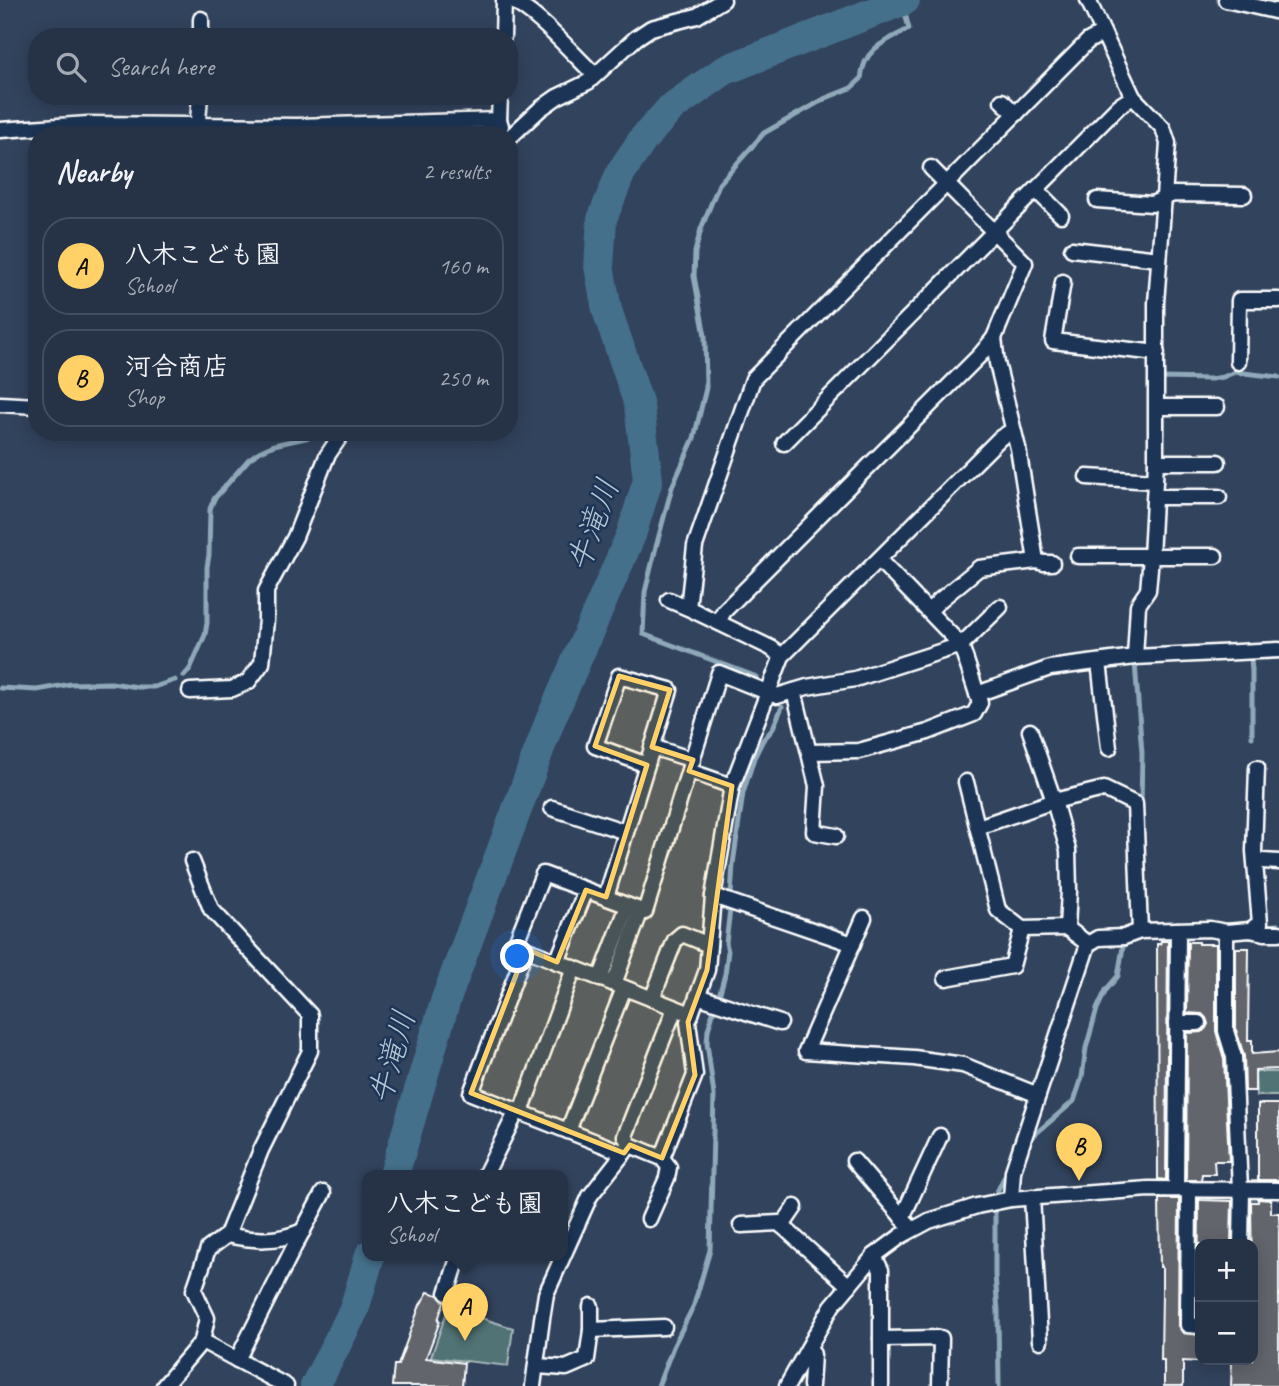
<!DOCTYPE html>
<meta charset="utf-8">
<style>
:root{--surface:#263246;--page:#2e3a4d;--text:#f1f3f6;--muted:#a4aab3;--line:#424d5f;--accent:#ffd166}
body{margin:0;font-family:Caveat,"Klee One",sans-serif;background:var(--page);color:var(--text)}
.controls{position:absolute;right:21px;bottom:21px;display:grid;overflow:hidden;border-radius:14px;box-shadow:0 4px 18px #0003}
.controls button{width:63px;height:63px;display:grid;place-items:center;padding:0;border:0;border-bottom:2px solid var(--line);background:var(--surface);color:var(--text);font:35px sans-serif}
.you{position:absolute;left:518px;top:957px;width:24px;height:24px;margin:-18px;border:5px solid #fff;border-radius:50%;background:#1a73e8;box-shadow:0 0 0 10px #1a73e833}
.badge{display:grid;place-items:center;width:46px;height:46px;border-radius:50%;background:var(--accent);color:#111;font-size:23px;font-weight:700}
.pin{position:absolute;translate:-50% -58px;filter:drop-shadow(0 2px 4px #0008)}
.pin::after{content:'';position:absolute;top:37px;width:24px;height:21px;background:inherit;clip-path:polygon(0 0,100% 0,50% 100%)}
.popup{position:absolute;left:362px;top:1170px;width:206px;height:91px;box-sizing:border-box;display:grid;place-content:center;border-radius:14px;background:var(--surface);filter:drop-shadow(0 2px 5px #0005);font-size:23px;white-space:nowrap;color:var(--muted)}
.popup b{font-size:26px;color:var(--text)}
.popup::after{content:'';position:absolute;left:50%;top:100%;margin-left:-14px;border:14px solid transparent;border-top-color:var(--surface)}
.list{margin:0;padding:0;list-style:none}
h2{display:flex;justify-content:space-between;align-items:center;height:91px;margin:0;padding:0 28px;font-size:30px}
h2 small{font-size:23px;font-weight:400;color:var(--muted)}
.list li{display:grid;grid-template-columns:46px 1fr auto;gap:21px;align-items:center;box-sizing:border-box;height:98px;margin:0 14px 14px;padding:0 14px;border:2px solid var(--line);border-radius:28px}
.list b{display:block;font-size:26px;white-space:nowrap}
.list p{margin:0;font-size:23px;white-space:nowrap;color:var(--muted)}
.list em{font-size:23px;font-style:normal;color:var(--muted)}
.icon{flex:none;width:38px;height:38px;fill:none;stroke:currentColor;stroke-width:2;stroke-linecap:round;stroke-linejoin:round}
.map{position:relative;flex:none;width:1279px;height:1386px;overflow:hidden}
.search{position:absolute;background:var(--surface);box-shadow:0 4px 18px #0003;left:28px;top:28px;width:490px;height:77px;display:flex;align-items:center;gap:18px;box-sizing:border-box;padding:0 24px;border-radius:28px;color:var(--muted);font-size:26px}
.panel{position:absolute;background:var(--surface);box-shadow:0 4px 18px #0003;left:28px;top:126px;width:490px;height:315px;border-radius:28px}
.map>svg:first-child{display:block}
</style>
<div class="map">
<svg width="1279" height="1386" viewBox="0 0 1279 1386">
<rect width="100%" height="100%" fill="#32435d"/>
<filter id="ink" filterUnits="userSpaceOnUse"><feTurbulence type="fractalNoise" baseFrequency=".0143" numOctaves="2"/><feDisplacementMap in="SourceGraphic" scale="14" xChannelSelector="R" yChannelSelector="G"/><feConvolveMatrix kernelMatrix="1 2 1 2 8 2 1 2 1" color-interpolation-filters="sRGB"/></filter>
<g filter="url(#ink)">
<g fill="#517374" stroke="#a8b9ba" stroke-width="2">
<path d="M1255,1072h24v24h-23z"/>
<path d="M462,1312l51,16 -5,38 -77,-9 15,-43 14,6z"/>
</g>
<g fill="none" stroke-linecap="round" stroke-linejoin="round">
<g stroke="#8fa9b9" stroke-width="5">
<path d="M1162,382l-1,-4 50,1 12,-2 12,-5 44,5"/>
<path d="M1163,434v-25"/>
<path d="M1158,543l2,-32"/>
<path d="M1251,658l1,14v65"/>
<path d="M1266,658l13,-1"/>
<path d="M1135,663l7,90 -1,54"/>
<path d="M184,676l6,-7 15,-34 2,-12v-56l2,-12 1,-46 4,-10 35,-40 10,-7 15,-7 58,-13"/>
<path d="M757,677l-114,-43 2,-42 11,-45 16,-60 22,-49 12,-50 -1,-52 -11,-60 1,-24 6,-23 18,-45 45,-51 62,-35 25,-10 10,-9c2,-30 24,-38 48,-50l-7,-28"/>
<path d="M0,688l37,2 34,-6 40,-1 27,4h16l21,-7"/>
<path d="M731,895l2,-31 10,-71 11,-35 9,-18 9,-10 10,-23"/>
<path d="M1264,926l15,-1"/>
<path d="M719,996l6,-22 3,-23 -2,-8 4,-34"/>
<path d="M1027,1141l47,-40 8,-24 4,-29 11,-39 9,-19 12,-14 5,-29 5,-7"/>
<path d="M995,1196l13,-27"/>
<path d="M995,1209v66l3,36 1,75"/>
<path d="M658,1386l15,-39 21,-42 16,-55 4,-155 -7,-52 1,-13 6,-21"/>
</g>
<g stroke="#446f8b" stroke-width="30">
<path d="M394,1175l52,-176 104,-278 81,-186 17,-55 -9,-75 -32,-95 -8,-44 3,-47 19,-47 23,-34 27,-30 54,-38 180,-70"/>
<path d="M315,1386l39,-76 16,-55"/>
</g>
</g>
<g fill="#62656c" stroke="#fff" stroke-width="2">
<path d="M1161,941h7l-2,239 -8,-1 -1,-235h3z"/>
<path d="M1188,942h11v2h17v87l8,28 5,102h-15l1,13h-13l-1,6h-15l1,-147 15,-1 4,-4 2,-4 -2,-6 -4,-4 -15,-1z"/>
<path d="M1236,948h13l-1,92h4v14l27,-2v17l-24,1v21h-10l-1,-35 -8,-26z"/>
<rect x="1258" y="1104" width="21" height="76"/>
<path d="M1159,1199h20l-1,127 5,7 17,2v27l-17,-1v25h-19v-26h-3l1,-68v-25h-2z"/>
<path d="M1199,1199l2,1 31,1 -1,43h-31v72h-2z"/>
<path d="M1258,1199l13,1v13h8v173h-48l1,-26h21l-2,-158h7z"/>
<path d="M428,1292l10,3 6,7 -6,18 2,1 -14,37 38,5 -2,23h-70l2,-21h4l22,-60z"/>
</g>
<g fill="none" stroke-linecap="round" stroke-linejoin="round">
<g stroke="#fff" stroke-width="19">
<g id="minor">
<path d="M509,0c26,10 61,51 83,72"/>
<path d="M1088,0l45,97 30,31 5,15 -12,160v159l-5,95 -3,33 -10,15 -3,52"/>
<path d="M1226,0l53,12"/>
<path d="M201,19v18"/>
<path d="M503,37l1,-37"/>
<path d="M500,96l-1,24 2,6"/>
<path d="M1002,101l14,13"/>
<path d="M0,130l88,-6 210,2 201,-6"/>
<path d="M197,133l3,-37"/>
<path d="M509,138l31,-29 17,-12 31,-15 48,-44 15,-10 46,-12 26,-16"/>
<path d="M931,168l94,95 -31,75 3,25 21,85 18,113"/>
<path d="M1036,190l25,25"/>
<path d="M1097,200l55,4 21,-10 71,1"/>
<path d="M1072,249l87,10"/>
<path d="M1063,282l-10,59 104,12"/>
<path d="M1238,362l1,-62h40"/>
<path d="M0,404l37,2"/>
<path d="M1157,407h60"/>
<path d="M784,443l335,-337 14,-9"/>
<path d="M1156,462h62"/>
<path d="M1087,477l68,4"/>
<path d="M1155,497h64"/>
<path d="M1078,556h137"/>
<path d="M669,600l19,8 83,40 11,8"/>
<path d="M688,608l7,-62 58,-167 335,-338 15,-8"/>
<path d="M929,611l11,-11 39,-32 57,-7 8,2h8"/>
<path d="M718,622l6,-11 256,-256 14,-17"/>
<path d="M1099,662l10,86"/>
<path d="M190,691l42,-2 16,-7 14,-19 4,-43v-29l29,-54 32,-81 16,-24"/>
<path d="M794,691l23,95 -3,46 22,4"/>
<path d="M977,694l73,-26 85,-11 144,-7"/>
<path d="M1030,731l24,70 14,49 1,41 -2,37 21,16"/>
<path d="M652,747l41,13"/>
<path d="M809,752l50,-1 69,-19 46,-18 6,-11 -19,-58 -82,-85"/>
<path d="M689,771l43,15"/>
<path d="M966,782l32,128 24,19 45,-1"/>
<path d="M552,808l74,24"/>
<path d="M978,827l76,-26 50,-12 31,15 5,127 70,-2 16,3 24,-2 14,3h15"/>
<path d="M1262,861l17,1"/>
<path d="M713,896l140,48"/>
<path d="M606,897l64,-207 -51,-14 -24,70 52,19"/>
<path d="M864,918l-58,133 108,7 49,7 75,30"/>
<path d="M1250,930l10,-7 -6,-72 3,-83"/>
<path d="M1226,932v99l8,26 6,132"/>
<path d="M526,949l-55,144 153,60"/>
<path d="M557,962l29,-72"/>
<path d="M946,978l66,-12 10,-37"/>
<path d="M600,979l28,-73"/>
<path d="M614,984l27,-74"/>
<path d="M697,996l83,27"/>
<path d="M652,999l23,-59 7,-6 27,11"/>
<path d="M691,1014l-176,-69 28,-71 102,38 74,-239 58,23 30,-9 48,-8 106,-34 39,-38"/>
<path d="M1177,1023h21"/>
<path d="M521,1112l53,-144"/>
<path d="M568,1131l56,-143"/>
<path d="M662,1158l33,-83 -7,-53 19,-52 6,-74 19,-110 50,-130 218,-218 13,-8"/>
<path d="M854,1161l53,62"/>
<path d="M485,1175l32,-64"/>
<path d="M1176,1189l2,-259"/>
<path d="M1189,1189l-1,136 12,1"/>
<path d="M1032,1197l8,144"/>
<path d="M1011,1199l2,-28 75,-227 10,-6 26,-1 16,-6"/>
<path d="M902,1218l38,-82"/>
<path d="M649,1219l18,-41 2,-11 -7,-9 -32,-13 -5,-9 50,-128"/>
<path d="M741,1225l38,-2 70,63"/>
<path d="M782,1226l13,-19"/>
<path d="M227,1235c27,6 50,7 76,-4"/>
<path d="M1241,1244l1,-55"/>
<path d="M874,1256l7,14v116"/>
<path d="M447,1293l12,-38"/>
<path d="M591,1330l73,-3"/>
<path d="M881,1339l60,-1 -1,48"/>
<path d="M202,1341l84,45"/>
<path d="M808,1349l5,5 -2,32"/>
<path d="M237,1360l57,-113 29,-54"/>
<path d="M537,1366l29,2 21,-9 4,-29v-24"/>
<path d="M164,1386l38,-45 5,-23 -13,-28 14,-41 19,-14 34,-85 49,-99v-36l-99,-106 -19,-48"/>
<path d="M533,1386l9,-67 4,-25 44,-98 39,-50"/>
<path d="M787,1386l45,-80 42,-50 27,-20 28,-15 48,-15 34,-7 138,-10 130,1"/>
</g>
</g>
<use href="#minor" stroke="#1d3557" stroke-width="14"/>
</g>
</g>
<path fill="#ffd166" fill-opacity="0.2" stroke="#ffd166" stroke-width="5" stroke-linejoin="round" d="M619,676l51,14 -18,57 41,13 -4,11 43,15 -25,184 -19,52 7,53 -33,83 -32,-13 -6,8 -153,-60 55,-144 31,13 29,-72 20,7 41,-132 -52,-19z"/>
<g text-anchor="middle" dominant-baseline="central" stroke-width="5" stroke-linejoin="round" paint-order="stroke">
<g font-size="32" font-style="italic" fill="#b4c5d1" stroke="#1d3557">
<text transform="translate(593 525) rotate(-70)">牛滝川</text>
<text transform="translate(392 1057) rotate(-74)">牛滝川</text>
</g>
</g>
</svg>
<div class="controls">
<button>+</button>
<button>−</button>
</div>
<div class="you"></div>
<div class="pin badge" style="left:465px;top:1341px">A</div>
<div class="popup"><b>八木こども園</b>School</div>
<div class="pin badge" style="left:1079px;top:1181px">B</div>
<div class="search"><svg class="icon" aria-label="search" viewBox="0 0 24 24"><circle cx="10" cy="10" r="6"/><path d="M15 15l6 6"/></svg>Search here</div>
<section class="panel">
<h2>Nearby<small>2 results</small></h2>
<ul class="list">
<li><span class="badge">A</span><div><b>八木こども園</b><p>School</p></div><em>160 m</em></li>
<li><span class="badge">B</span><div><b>河合商店</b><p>Shop</p></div><em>250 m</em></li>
</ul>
</section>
</div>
